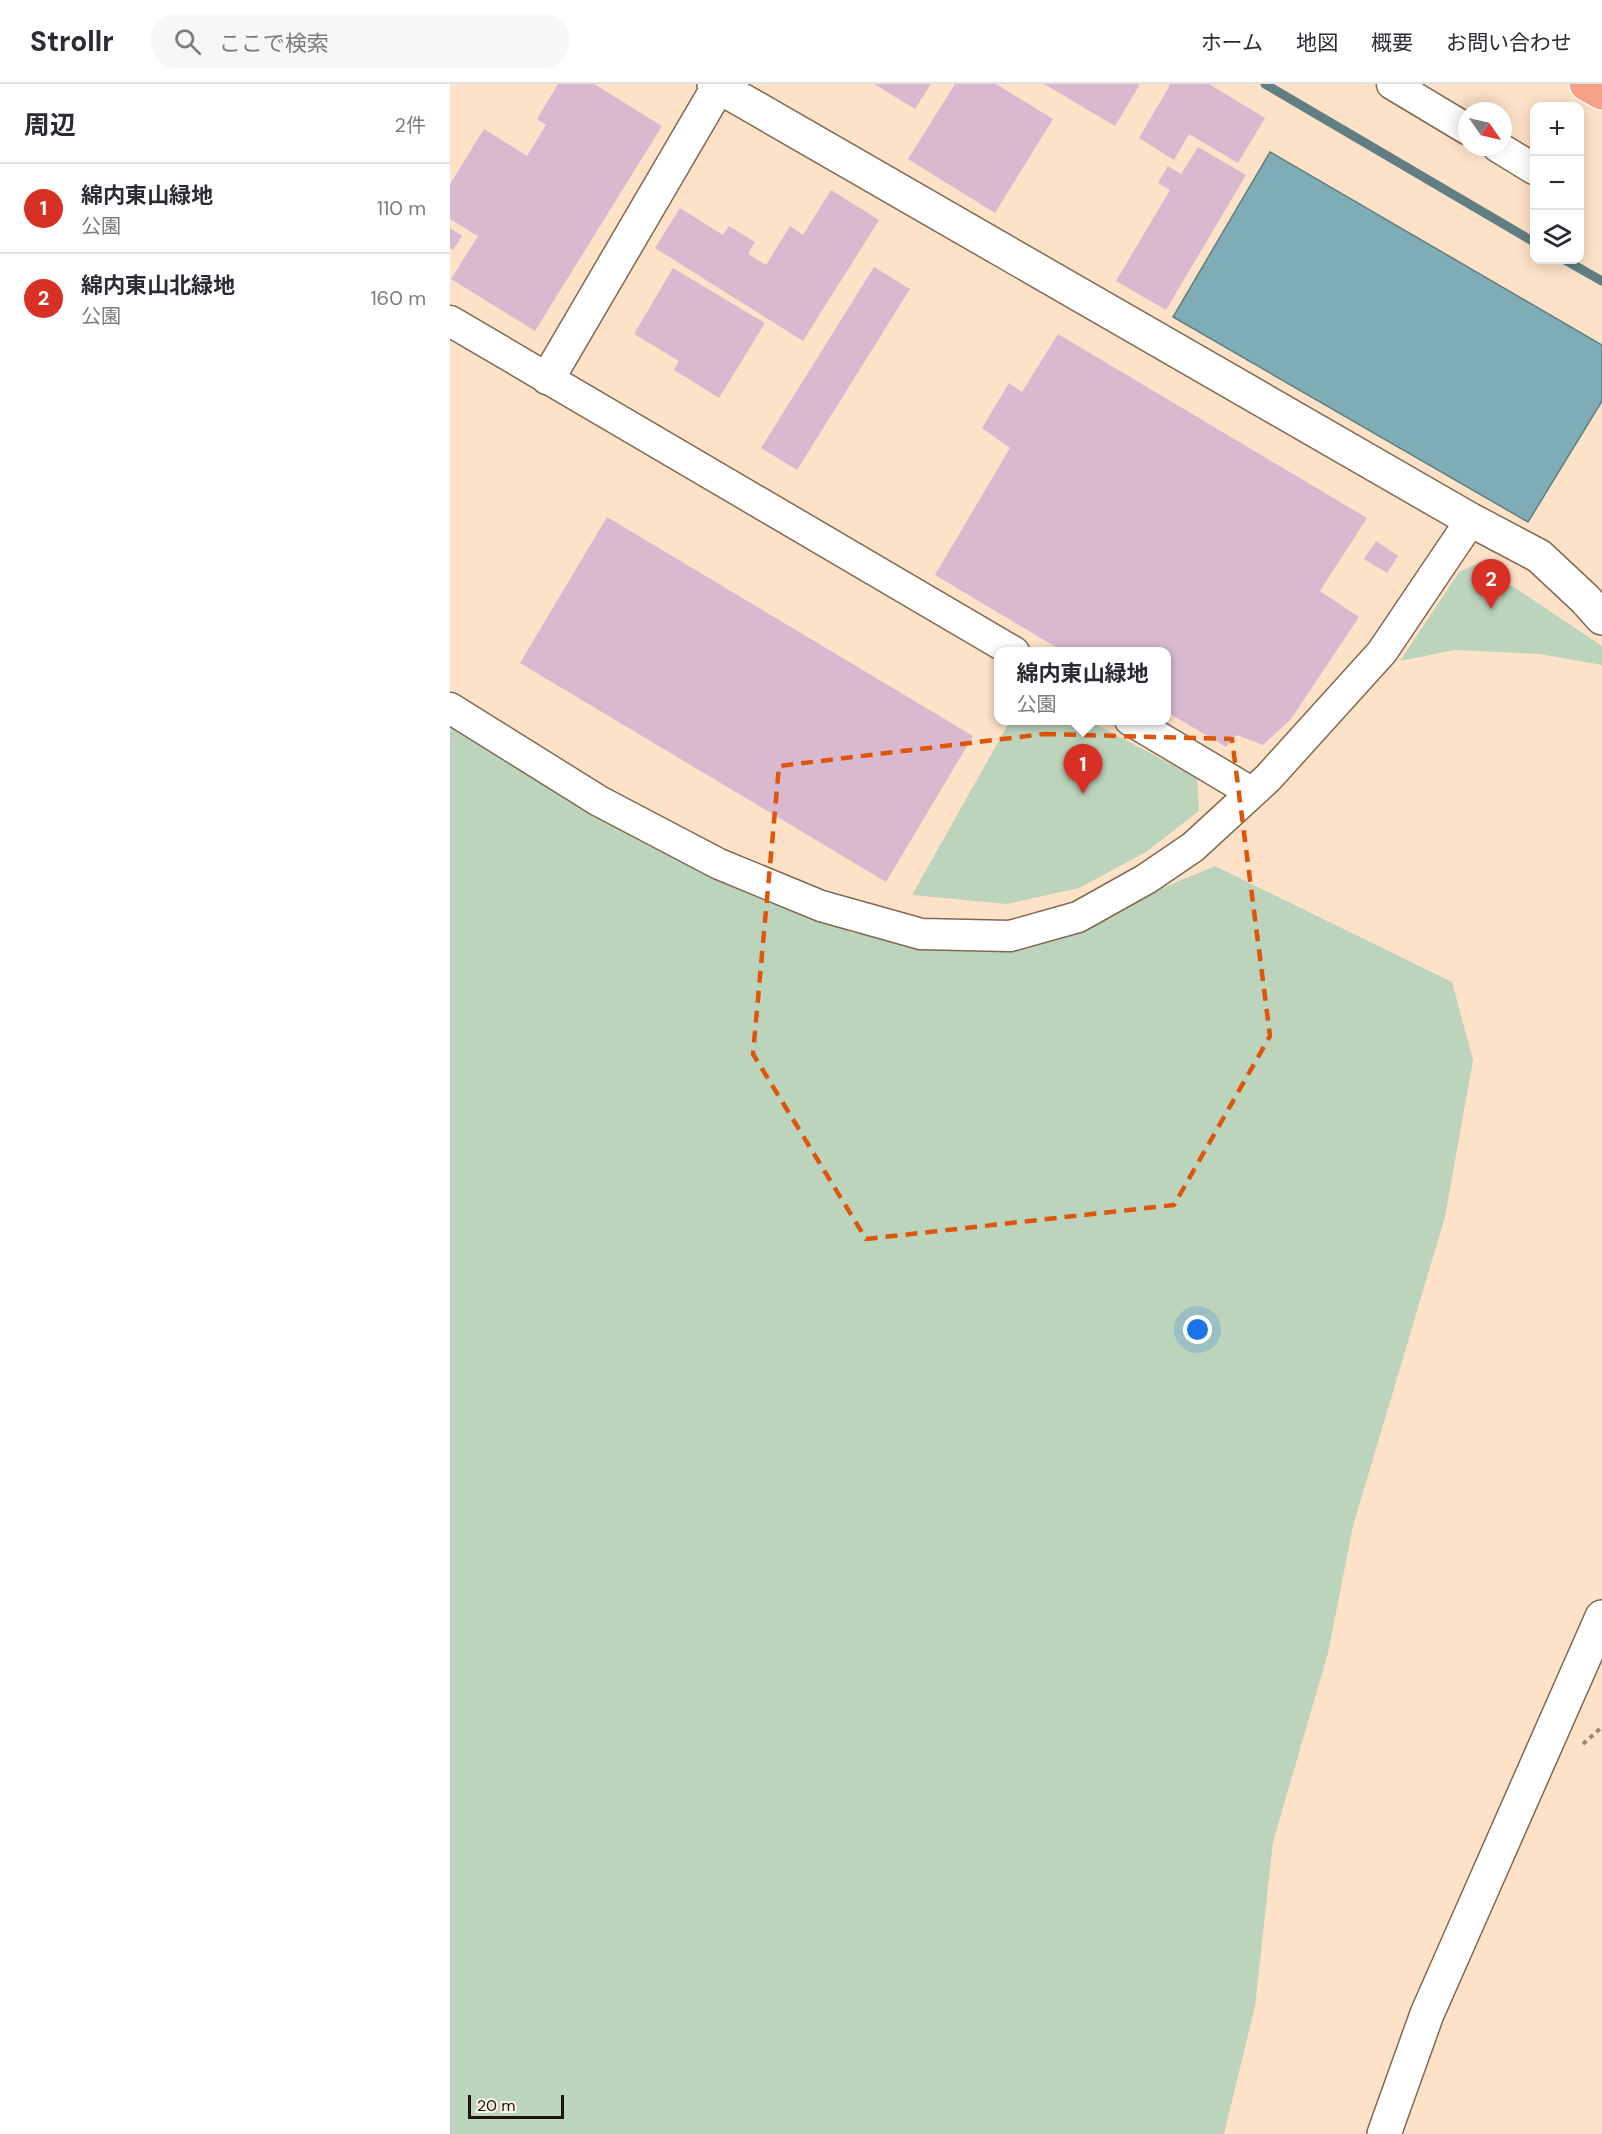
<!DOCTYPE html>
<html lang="ja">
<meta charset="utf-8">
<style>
:root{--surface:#fff;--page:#f7f7f7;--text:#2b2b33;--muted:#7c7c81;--line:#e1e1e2;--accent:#d93025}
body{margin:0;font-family:"DM Sans","Noto Sans JP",sans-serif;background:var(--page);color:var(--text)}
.controls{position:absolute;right:18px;top:18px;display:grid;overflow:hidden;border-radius:12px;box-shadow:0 3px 15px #0003}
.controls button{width:54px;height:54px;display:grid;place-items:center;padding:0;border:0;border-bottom:2px solid var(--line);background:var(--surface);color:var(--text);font:30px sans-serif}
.compass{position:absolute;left:1008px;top:18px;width:54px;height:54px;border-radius:50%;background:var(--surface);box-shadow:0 3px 15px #0003;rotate:124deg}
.scale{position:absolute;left:18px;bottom:15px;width:96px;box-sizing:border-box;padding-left:6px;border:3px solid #1d140a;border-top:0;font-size:16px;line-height:21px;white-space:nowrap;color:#1d140a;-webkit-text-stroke:4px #fef3e8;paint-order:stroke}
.you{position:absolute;left:748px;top:1246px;width:21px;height:21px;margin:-15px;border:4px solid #fff;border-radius:50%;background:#1a73e8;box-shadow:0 0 0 9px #1a73e833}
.badge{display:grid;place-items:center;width:39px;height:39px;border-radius:50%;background:var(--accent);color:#fff;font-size:20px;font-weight:700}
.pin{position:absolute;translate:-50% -50px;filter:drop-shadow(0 2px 3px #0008)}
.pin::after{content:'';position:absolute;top:32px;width:21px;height:18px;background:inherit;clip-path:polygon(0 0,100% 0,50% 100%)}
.popup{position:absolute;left:544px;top:563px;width:177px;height:78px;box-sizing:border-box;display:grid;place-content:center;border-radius:12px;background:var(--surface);filter:drop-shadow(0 2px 4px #0005);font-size:20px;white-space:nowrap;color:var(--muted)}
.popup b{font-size:22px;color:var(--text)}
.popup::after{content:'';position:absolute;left:50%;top:100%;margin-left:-12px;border:12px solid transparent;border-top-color:var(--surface)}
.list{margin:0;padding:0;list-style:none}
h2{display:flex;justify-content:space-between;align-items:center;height:78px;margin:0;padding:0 24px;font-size:26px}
h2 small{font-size:20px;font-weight:400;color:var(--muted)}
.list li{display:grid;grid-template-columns:39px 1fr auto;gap:18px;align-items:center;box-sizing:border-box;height:90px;padding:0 24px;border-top:2px solid var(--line)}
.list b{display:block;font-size:22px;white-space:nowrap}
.list p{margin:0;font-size:20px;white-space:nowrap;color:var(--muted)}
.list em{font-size:20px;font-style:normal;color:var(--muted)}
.icon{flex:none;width:33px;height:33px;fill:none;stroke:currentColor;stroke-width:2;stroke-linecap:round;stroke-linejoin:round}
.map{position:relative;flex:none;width:1152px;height:2050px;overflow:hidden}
header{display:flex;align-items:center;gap:36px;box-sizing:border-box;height:84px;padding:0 30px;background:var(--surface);border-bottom:2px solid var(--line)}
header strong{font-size:28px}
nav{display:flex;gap:33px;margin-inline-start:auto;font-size:21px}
.search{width:420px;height:54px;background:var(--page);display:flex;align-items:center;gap:15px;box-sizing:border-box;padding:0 21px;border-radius:33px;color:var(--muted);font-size:22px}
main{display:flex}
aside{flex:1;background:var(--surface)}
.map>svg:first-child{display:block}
</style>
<header>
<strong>Strollr</strong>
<div class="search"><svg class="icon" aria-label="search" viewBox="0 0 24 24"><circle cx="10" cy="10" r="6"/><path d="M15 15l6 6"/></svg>ここで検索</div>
<nav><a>ホーム</a><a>地図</a><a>概要</a><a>お問い合わせ</a></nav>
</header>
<main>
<aside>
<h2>周辺<small>2件</small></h2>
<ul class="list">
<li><span class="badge">1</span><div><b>綿内東山緑地</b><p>公園</p></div><em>110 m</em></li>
<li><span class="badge">2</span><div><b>綿内東山北緑地</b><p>公園</p></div><em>160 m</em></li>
</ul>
</aside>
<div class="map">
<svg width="1152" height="2050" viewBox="0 0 1152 2050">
<rect width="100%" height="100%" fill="#fde2c7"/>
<g fill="#bcd4bb">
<path d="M1028,479l124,83v19l-62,-11 -86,-4 -54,11 59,-89z"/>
<path d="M0,615l187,118 215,116 178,10 185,-77 237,116 21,78 -28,157 -92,309 -25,127 -55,189 -18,164 -31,128h-774z"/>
<path d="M560,637h80l107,57 2,33 -53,41 -67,36 -72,16 -95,-9z"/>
</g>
<path fill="#7eadb5" stroke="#617f82" stroke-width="1.5" d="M820,68l332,193v56l-74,121 -355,-205z"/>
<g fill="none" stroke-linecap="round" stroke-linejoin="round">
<g stroke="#617f82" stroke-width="9">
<path d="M815,0l269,158"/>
<path d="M1115,176l37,21"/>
</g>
</g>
<g fill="#d9b9cf">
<path d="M108,0h36l68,42 -127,205 -84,-52 27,-43 -28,-17v-35l34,-55 43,27 19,-31 -9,-6z"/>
<path d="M424,0h57l-16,25z"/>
<path d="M505,0h41l57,35 -58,94 -87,-54z"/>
<path d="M594,0h96l-25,42z"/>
<path d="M718,0h41l56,34 -27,45 -49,-29 -15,26 -35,-22 31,-53z"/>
<path d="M748,63l48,28 -80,135 -50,-29 54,-91 -12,-7 10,-17 13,8z"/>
<path d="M381,106l48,30 -76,121 -148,-93 25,-40 43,27 6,-9 26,16 -7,12 18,11 24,-39 13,9z"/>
<path d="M0,144l12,8 -9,14 -3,-2z"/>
<path d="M424,183l36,22 -113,181 -36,-22z"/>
<path d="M223,184l92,55 -46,75 -45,-28 5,-9 -45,-27z"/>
<path d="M608,250l309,184 -47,73 39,26 -68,102 -28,26 -26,-10 -11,12 -59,-35v-60h-103l-129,-77 75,-127 -28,-20 27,-45 13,9z"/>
<path d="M157,433l366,219 -87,146 -366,-219z"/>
<path d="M926,457l22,15 -11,17 -23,-14z"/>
</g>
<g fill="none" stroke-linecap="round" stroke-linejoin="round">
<g stroke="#816951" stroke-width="33">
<g id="minor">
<path d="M942,0l75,45"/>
<path d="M1048,63l36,22"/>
<path d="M0,237l564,331"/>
<path d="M0,624l149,93 120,63 102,42 100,28 89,2 68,-19 68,-38 47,-32 75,-69 114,-126 89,-132"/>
<path d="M680,636l121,72"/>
</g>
</g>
<g stroke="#816951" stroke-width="36">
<g id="tertiary">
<path d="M264,0l757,436 68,36 46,43 17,19"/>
<path d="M98,294l172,-294"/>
<path d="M934,2050l43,-120 175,-397"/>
</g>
</g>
<g stroke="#fff" stroke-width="36">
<path id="motorway" d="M1136,0l16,9"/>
</g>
<path stroke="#9c8975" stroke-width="4" stroke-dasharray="4.5 4.5" stroke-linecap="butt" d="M1133,1660l19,-17"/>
<use href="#minor" stroke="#fff" stroke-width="30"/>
<use href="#tertiary" stroke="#fff" stroke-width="33"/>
<use href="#motorway" stroke="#f7a287" stroke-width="33"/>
</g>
<path fill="none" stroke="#de560c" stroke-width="4.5" stroke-dasharray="12 8" stroke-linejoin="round" d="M594,650l188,5 38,297 -96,169 -308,34 -113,-185 26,-288z"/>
</svg>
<div class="controls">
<button>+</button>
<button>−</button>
<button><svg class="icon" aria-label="layers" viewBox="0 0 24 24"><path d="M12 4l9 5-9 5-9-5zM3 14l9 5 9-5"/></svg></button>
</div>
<svg class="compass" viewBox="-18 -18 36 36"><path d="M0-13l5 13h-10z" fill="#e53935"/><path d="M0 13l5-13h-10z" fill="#7c7c81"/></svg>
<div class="scale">20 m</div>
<div class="you"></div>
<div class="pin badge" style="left:633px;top:710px">1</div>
<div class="popup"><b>綿内東山緑地</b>公園</div>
<div class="pin badge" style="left:1041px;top:525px">2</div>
</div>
</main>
